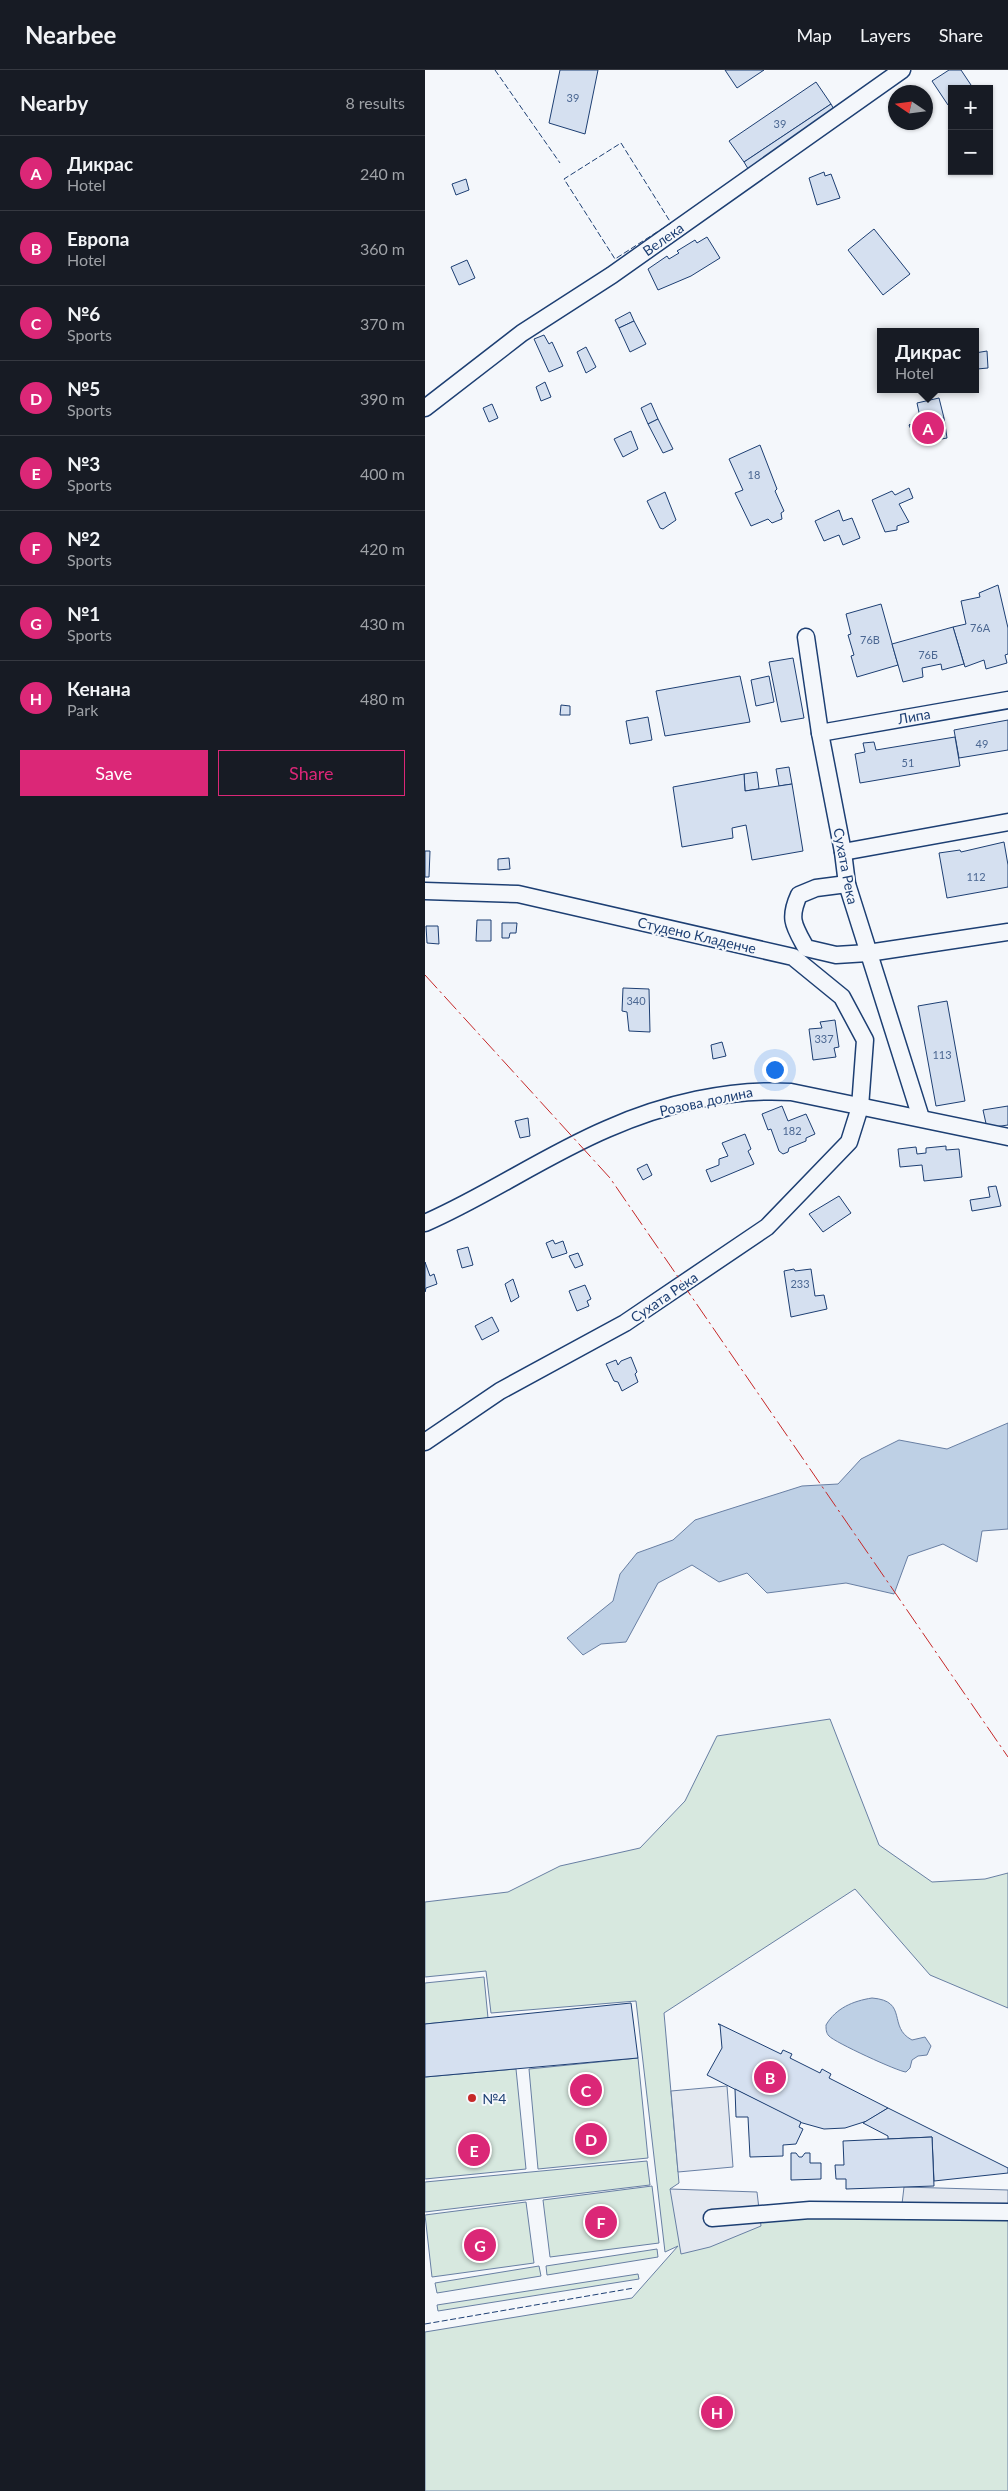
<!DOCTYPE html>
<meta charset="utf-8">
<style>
:root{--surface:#171b24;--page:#20242c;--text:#f1f3f6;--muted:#9ea1a6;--line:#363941;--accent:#db2777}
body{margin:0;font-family:Lato,sans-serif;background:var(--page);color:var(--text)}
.controls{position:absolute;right:15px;top:15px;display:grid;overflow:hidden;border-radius:0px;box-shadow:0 1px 4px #0004}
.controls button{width:45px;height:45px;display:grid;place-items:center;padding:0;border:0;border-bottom:1px solid var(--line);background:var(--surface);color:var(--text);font:25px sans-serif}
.compass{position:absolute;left:463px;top:15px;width:45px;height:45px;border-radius:50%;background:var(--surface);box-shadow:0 1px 4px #0004;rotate:283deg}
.you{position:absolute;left:349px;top:999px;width:18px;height:18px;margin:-12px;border:4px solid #fff;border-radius:50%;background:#1a73e8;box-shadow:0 0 0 8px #1a73e833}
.badge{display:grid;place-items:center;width:32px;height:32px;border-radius:50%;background:var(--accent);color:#fff;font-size:16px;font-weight:700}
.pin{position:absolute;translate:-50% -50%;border:2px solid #fff;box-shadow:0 1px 5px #0006}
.popup{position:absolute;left:452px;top:258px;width:102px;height:65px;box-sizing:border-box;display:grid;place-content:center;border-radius:0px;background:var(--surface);filter:drop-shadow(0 1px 4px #0005);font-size:16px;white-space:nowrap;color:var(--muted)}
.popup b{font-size:19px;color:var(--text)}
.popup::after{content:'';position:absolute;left:50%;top:100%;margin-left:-10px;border:10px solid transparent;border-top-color:var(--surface)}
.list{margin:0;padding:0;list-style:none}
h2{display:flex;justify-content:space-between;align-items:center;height:65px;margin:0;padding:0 20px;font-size:21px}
h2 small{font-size:16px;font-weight:400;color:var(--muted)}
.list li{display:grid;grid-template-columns:32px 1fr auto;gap:15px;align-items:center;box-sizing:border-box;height:75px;padding:0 20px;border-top:1px solid var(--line)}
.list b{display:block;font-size:19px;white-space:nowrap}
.list p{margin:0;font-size:16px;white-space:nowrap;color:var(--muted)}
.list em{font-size:16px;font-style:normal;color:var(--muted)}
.actions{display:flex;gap:10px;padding:15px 20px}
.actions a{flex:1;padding:11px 0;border:1px solid var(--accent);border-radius:0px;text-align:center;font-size:18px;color:var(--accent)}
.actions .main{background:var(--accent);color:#fff}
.map{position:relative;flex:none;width:583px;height:2421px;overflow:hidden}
header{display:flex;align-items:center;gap:30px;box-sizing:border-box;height:70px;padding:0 25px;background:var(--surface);border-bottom:1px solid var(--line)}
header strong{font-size:24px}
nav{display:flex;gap:28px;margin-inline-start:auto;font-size:18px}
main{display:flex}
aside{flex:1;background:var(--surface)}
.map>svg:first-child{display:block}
</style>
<header>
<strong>Nearbee</strong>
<nav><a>Map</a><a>Layers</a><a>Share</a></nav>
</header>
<main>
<aside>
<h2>Nearby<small>8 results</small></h2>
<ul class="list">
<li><span class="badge">A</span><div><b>Дикрас</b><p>Hotel</p></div><em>240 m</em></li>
<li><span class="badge">B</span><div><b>Европа</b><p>Hotel</p></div><em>360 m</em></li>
<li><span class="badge">C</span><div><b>№6</b><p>Sports</p></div><em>370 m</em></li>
<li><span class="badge">D</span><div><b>№5</b><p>Sports</p></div><em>390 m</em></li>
<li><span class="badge">E</span><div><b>№3</b><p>Sports</p></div><em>400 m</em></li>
<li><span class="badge">F</span><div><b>№2</b><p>Sports</p></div><em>420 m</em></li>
<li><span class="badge">G</span><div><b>№1</b><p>Sports</p></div><em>430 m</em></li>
<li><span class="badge">H</span><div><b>Кенана</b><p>Park</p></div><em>480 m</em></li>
</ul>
<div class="actions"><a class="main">Save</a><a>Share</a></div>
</aside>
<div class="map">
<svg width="583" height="2421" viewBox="0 0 583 2421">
<rect width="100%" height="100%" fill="#f4f7fb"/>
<g fill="#d7e8df" stroke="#687fa3">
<path d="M405,1649l49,126 53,37 53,-3 23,-6v135l-78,-33 -75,-86 -191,124 15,170 -9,6 42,29 296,-4v277h-583v-159l207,-34 46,-52 -13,6 -29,-251 -145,12 -5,-42 -61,6v-75l83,-10 52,-26 80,-18 45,-47 32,-65z"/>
<path d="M59,1907l4,41 -63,6v-41z"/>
<path d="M213,1988l10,100 -110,11 -9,-100z"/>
<path d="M91,1999l10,100 -101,10v-102z"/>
<path d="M222,2091l3,24 -225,27v-30z"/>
<path d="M227,2116l7,57 -109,14 -7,-57z"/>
<path d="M101,2132l8,61 -102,14 -7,-62z"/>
<path d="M232,2179l1,8 -111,18 -1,-9z"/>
<path d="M114,2196l2,10 -104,17 -2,-10z"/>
<path d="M213,2204l1,5 -201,32 -1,-6z"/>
</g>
<g fill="#e3e8f0" stroke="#687fa3">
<path d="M302,2016l6,81 -55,5 -7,-81z"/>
<path d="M479,2117l104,3v16l-106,-2z"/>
<path d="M245,2119l87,3 4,34 -51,21 -29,7z"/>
</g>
<g fill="#bed0e5" stroke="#687fa3">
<path d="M583,1353v106l-26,2 -5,31 -34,-18 -35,12 -14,38 -48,-11 -79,10 -20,-20 -28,9 -27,-17 -34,18 -32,59 -25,2 -18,11 -16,-17 46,-37 7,-27 17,-21 36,-13 22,-20 107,-34 36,-2 23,-25 38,-19 48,9z"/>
<path d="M447,1928c37,3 15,29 40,42l13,-3 6,9 -4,9 -9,1 -6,4 -2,8 -4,4c-7,0 -72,-30 -77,-36 -3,-3 -3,-7 -3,-11 10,-17 27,-24 46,-27z"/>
</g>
<g fill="#d5e0f0" stroke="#1d3f73">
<path d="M135,0h38l-13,64 -36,-11z"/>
<path d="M300,0h39l-27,18z"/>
<path d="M524,0h12l12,18 -21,1v13l-4,3 -16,-24z"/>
<path d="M391,12l15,22 -87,58 -15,-21z"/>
<path d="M406,34l5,9 -86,59 -6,-10z"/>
<path d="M399,102l1,4 6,-2 9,24 -23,7 -8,-27z"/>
<path d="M41,109l3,11 -13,5 -4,-11z"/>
<path d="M449,159l36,45 -27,21 -35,-45z"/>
<path d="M282,167l13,21 -29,18 -33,14 -10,-21 19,-13 2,3 10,-6 -2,-2 18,-11 2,3z"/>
<path d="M42,190l8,18 -16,7 -8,-18z"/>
<path d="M205,242l4,9 -15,7 -4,-8z"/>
<path d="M209,251l12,23 -16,8 -11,-24z"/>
<path d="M119,265l5,9 3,-2 11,24 -14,6 -15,-33z"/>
<path d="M161,277l10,20 -10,6 -9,-21z"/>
<path d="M562,281l1,17 -11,1 -2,-16z"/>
<path d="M120,312l6,15 -10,4 -5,-14z"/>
<path d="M514,328l5,20 -35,7 12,-3 -4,-19z"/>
<path d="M226,333l7,16 -10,5 -7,-16z"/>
<path d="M67,334l6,14 -9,4 -6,-14z"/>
<path d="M519,348l3,20 -22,4 -9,-1 -7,-16z"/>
<path d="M233,349l15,30 -10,4 -15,-29z"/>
<path d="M206,361l7,18 -15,8 -9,-18z"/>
<path d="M335,375l17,44 -2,2 9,20 -3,2 1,6 -10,4 -4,-4 -17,7 -16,-33 8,-3 -14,-31z"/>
<path d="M484,418l4,10 -14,6 10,18 -12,4v4l-12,2 -13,-32 20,-9 3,4z"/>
<path d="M240,422l11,28 -13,9 -3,-1 -13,-27z"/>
<path d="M414,440l4,11 9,-3 8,20 -17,7 -4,-10 -15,6 -9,-20z"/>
<path d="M573,515l10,43v26l-3,1 2,8 -21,6 -2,-9 -19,7 -12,-40 13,-3 -5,-23 19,-4 -1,-4z"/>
<path d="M456,534l17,61 -41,12 -6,-21 3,-1 -6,-20 3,-1 -5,-20z"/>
<path d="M528,557l11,37 -22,6 -1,-6 -19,4 1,9 -20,5 -11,-38z"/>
<path d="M368,588l11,60 -23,4 -12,-60z"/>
<path d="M315,606l10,46 -85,14 -9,-45z"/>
<path d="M344,606l5,26 -18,4 -5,-26z"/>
<path d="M136,635l9,1v9h-10z"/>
<path d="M223,647l4,23 -22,4 -4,-23z"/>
<path d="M583,650v30l-49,8 -5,-28z"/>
<path d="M530,667l5,29 -100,17 -5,-29 10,-2 -2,-9 11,-1 2,8z"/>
<path d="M364,697l3,17 -13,2 -3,-17z"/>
<path d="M332,702l2,17 -14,2 -1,-17z"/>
<path d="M319,704l1,17 47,-7 11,67 -51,9 -6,-35 -14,3 1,10 -51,9 -9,-60z"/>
<path d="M579,772l4,23v22l-61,11 -8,-45 21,-3 1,2z"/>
<path d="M0,781h5l-1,26h-4z"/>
<path d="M84,788l1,11 -12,1v-11z"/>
<path d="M52,850h14v21h-15z"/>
<path d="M77,853h15l-1,10h-6l-1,5h-7z"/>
<path d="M1,856h12l1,18 -12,-1z"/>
<path d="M198,918l26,1 1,43 -21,-1 -2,-19 -5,-1z"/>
<path d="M522,931l18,100 -29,5 -18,-100z"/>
<path d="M410,950l4,27 -5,1 2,9 -23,3 -4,-31 13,-1 -2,-6z"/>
<path d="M297,972l4,14 -13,3 -2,-14z"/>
<path d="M357,1036l6,15 18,-7 9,20 -9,4v3l-17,7 -1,4 -5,2 -4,-3 -8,-22 -3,1 -6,-16z"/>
<path d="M583,1036v19l-21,3 -4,-18z"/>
<path d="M103,1048l2,18 -10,2 -5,-17z"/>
<path d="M320,1064l6,15 -3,2 6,13 -43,18 -5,-12 13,-5v-6l9,-3 -6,-13z"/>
<path d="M521,1076v4l13,-1 3,28 -38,4 -2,-16 -22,2 -2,-18 18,-2 1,7 9,-1v-5z"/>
<path d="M222,1094l5,11 -9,5 -6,-11z"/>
<path d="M571,1116l5,20 -29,5 -2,-11 20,-3 -2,-10z"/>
<path d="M414,1126l12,17 -28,19 -14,-18z"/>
<path d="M128,1170l2,4 8,-3 4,12 -15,5 -6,-15z"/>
<path d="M43,1177l5,18 -11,3 -5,-18z"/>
<path d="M153,1183l5,12 -8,3 -6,-12z"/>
<path d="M0,1192l5,14 4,-2 3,10 -11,4 -1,4z"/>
<path d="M369,1199l1,2 16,-2 4,27 9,-1 3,14 -36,8 -7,-46z"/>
<path d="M88,1209l6,18 -8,5 -6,-18z"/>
<path d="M160,1215l6,14 -4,2 2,5 -12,5 -8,-20z"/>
<path d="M67,1247l7,14 -17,9 -7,-14z"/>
<path d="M206,1287l6,15 -2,2 3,8 -16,9 -4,-9 -4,-1 -8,-17 10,-4 2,5 3,-4z"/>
<path d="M206,1933l7,55 -213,19v-53z"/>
<path d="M293,1954h1l62,30 2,-4 9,4 -2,4 30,15 2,-4 9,5 -2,4 59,30 -21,13 -22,7 -21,1 -25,-7 -92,-47 15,-27 -2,-23z"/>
<path d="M310,2019l66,33 -2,5 4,2 -7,15 -13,1v11l-33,1 -2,-40h-12z"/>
<path d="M463,2038l120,60v5l-74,8 -2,-44 -44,2v-3l-25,-13z"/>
<path d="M507,2067l2,49 -88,3v-10h-10l-1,-14h9l-1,-24z"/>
<path d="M366,2083h5l3,4h3l3,-4h5v10h11v16l-30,1z"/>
</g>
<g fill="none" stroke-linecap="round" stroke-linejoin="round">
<g stroke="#1d3f73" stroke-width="19">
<g id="street">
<path d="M0,338l97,-75 90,-58 290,-205"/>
<path d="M381,567l14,96 23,119 4,32 74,234"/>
<path d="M395,663l188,-33"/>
<path d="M418,782l165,-30"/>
<path d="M422,814l-31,4 -17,7c-11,24 -5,31 7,53l30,7 32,-2 140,-21"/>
<path d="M0,821l93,3 275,63 49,40 23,43 -5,67 -11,35 -82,85 -142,96 -125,68 -75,51"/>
<path d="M0,1153c62,-27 119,-67 182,-94 56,-25 123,-41 184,-37l217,45"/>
<path d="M287,2148l98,-8 198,2"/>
</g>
</g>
<use href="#street" stroke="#f4f7fb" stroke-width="16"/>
<g stroke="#1d3f73" stroke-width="1" stroke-dasharray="6 2.5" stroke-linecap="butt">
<path d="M70,0l65,93"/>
<path d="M196,73l50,80 -56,36 -51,-80z"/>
<path d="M0,2254l209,-36"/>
</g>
<path stroke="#c62828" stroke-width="1" stroke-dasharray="18 4 2.5 4" stroke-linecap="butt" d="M0,905l185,203 398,579"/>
</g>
<circle fill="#c62828" stroke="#f4f7fb" stroke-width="2" cx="47" cy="2028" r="5"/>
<g text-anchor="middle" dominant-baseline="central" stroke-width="4" stroke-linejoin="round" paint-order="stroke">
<g font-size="11" fill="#4b6792">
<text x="148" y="27">39</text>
<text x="355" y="53">39</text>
<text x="329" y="404">18</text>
<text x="555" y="557">76А</text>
<text x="445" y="569">76В</text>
<text x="503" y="584">76Б</text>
<text x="557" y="673">49</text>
<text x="483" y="692">51</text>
<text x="551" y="806">112</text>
<text x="211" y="930">340</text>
<text x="399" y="968">337</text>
<text x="517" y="984">113</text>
<text x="367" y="1060">182</text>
<text x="375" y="1213">233</text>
</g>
<g font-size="14" fill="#1d3f73" stroke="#f4f7fb">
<text transform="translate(238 169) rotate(-35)">Велека</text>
<text transform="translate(489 646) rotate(-10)">Липа</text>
<text transform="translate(421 796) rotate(79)">Сухата Река</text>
<text transform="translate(272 865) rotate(13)">Студено Кладенче</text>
<text transform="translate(281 1031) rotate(-12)">Розова долина</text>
<text transform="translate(239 1227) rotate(-34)">Сухата Река</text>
</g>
<g font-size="14" fill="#1d3f73" stroke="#f4f7fb" text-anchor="start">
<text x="57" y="2028">№4</text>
</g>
</g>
</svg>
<div class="controls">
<button>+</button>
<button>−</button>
</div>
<svg class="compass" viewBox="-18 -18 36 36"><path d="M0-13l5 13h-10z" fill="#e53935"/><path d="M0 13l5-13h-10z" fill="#9ea1a6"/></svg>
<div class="you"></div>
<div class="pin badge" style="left:503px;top:358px">A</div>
<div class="popup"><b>Дикрас</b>Hotel</div>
<div class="pin badge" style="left:345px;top:2007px">B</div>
<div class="pin badge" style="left:161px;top:2020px">C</div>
<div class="pin badge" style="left:166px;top:2069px">D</div>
<div class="pin badge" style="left:49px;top:2080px">E</div>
<div class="pin badge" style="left:176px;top:2152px">F</div>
<div class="pin badge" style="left:55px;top:2175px">G</div>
<div class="pin badge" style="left:292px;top:2342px">H</div>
</div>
</main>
